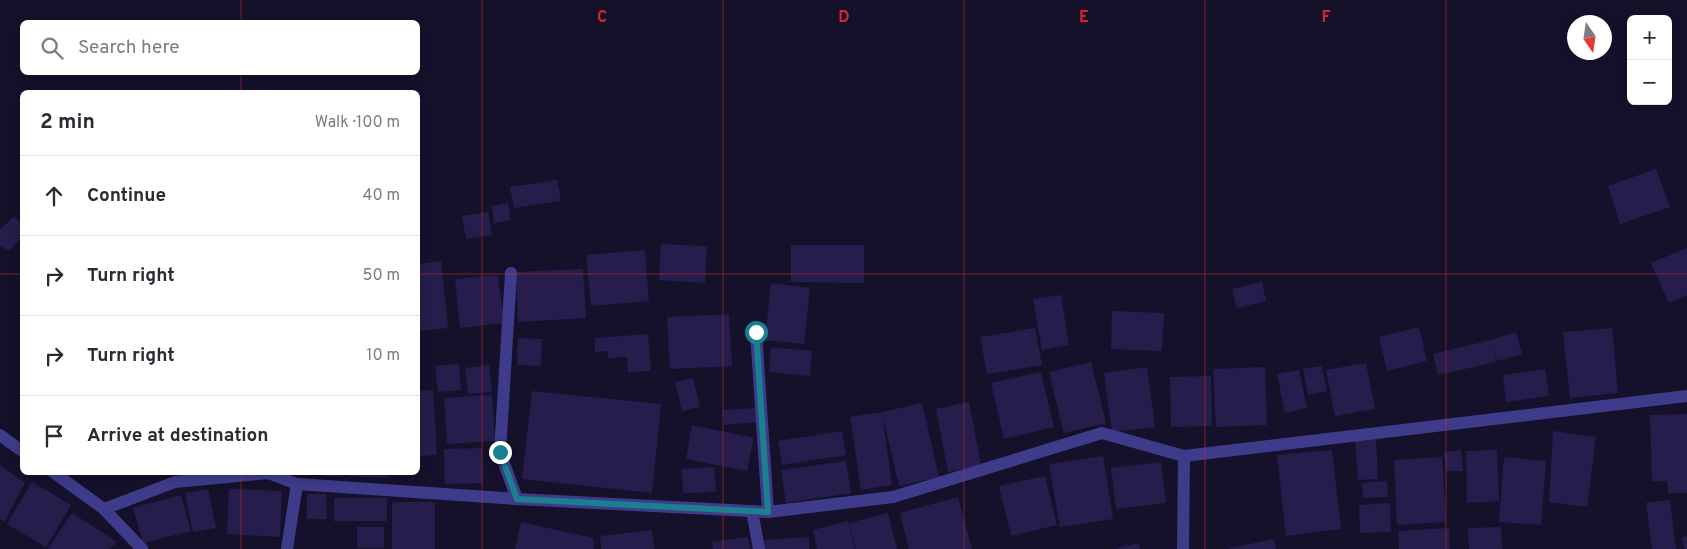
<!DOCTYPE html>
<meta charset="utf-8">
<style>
:root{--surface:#fff;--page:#f7f7f7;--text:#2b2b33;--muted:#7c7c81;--line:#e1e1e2}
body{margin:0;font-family:Overpass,sans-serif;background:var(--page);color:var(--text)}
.controls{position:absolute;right:15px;top:15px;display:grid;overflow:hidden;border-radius:8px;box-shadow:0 2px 12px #0003}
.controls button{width:45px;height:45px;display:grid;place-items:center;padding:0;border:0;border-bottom:1px solid var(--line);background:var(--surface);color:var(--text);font:25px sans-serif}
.compass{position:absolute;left:1567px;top:15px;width:45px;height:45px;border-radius:50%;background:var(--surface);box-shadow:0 2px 12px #0003;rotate:167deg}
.stop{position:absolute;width:15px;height:15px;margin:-11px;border:4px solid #1a808f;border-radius:50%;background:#fff}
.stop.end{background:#1a808f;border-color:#fff;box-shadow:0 1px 5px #0008}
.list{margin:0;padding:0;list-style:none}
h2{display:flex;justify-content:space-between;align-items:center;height:65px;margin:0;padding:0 20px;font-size:21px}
h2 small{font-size:16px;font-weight:400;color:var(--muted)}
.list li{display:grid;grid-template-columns:32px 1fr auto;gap:15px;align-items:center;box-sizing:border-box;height:80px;padding:0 20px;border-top:1px solid var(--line)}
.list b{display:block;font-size:19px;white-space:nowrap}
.list em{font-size:16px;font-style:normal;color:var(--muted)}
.icon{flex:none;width:28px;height:28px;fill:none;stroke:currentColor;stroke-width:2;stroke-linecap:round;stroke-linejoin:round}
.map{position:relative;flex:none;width:1687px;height:549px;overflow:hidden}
.search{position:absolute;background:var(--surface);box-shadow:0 2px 12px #0003;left:20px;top:20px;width:400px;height:55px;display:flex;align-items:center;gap:12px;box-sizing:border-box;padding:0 18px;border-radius:8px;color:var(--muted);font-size:19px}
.panel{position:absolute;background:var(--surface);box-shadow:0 2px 12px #0003;left:20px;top:90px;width:400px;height:385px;border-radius:8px}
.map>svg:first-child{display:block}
</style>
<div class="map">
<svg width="1687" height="549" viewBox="0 0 1687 549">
<rect width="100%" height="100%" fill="#15112b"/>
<g fill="#261d4c">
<path d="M1656,169l14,38 -50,17 -12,-38z"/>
<path d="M557,180l4,21 -47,7 -4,-21z"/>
<path d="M508,203l3,17 -17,3 -2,-17z"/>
<path d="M488,212l4,23 -26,4 -4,-23z"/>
<path d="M14,216l8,8v13l-13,14 -9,-5v-16z"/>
<path d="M661,244l46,2 -2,37 -46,-3z"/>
<path d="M791,245h73v38l-73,-1z"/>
<path d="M1687,248v47l-18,8 -18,-40z"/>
<path d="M645,250l4,51 -58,5 -5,-51z"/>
<path d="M441,261l7,67 -30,3v-67z"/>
<path d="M583,269l3,49 -68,4 -2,-50z"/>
<path d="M498,275l6,48 -44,5 -5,-49z"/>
<path d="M1262,282l4,19 -29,7 -5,-19z"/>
<path d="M771,283l39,5 -6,56 -39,-4z"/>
<path d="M1061,295l8,50 -27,5 -9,-51z"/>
<path d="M1112,311l52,2 -2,38 -51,-2z"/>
<path d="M729,314l3,52 -62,3 -3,-52z"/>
<path d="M1419,327l8,34 -40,10 -8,-34z"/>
<path d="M1035,328l7,37 -55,9 -7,-37z"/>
<path d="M1612,328l6,65 -48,5 -7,-66z"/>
<path d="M1516,332l6,22 -25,7 -5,-16 4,17 -58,13 -5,-21 58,-14z"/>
<path d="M648,334l3,37 -23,1 -1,-15 -19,1v-7l-13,1v-14z"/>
<path d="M518,338l24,1 -1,27 -24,-1z"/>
<path d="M771,347l41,4 -2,25 -41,-4z"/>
<path d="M1091,362l15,61 -42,10 -15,-61z"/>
<path d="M1366,363l9,46 -40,7 -9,-46z"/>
<path d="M459,364l2,26 -23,2 -3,-26z"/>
<path d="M489,365l3,27 -24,2 -3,-26z"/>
<path d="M1322,366l5,25 -19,4 -5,-26z"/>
<path d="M1147,367l8,60 -43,5 -8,-59z"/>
<path d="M1265,367l2,58 -51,2 -3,-58z"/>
<path d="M1545,369l4,27 -43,6 -3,-27z"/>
<path d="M1299,370l8,38 -22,5 -8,-39z"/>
<path d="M1041,372l13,55 -50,12 -13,-56z"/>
<path d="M1211,376l1,50 -41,1 -1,-50z"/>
<path d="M693,378l7,29 -18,4 -7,-29z"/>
<path d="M433,390l4,65 -19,1v-65z"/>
<path d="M532,391l129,13 -9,89 -130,-14z"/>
<path d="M492,395l3,46 -48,3 -3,-46z"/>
<path d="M969,402l12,63 -33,7 -12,-63z"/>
<path d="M922,403l17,74 -40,9 -17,-74z"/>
<path d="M757,408v14l-33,3 -1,-15z"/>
<path d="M882,412l10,73 -31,5 -11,-73z"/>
<path d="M1687,414v79h-19l-1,-12h-15l-2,-66z"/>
<path d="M692,425l62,13 -7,33 -61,-12z"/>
<path d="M842,431l4,24 -64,10 -4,-24z"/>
<path d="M1553,431l43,6 -9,70 -38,-5z"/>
<path d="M1376,438l2,41 -20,1 -3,-41z"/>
<path d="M482,448l1,35 -38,1 -1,-35z"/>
<path d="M1332,450l9,79 -55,7 -9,-81z"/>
<path d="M1461,450l2,21h-17l-2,-19z"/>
<path d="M1497,450l2,51 -32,2 -1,-52z"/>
<path d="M1103,456l10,63 -53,8 -11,-63z"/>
<path d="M1442,457l4,65 -49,3 -3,-65z"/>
<path d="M1504,457l42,4 -5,64 -42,-3z"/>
<path d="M846,461l5,32 -65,10 -5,-33z"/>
<path d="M1161,462l5,41 -50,6 -5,-41z"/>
<path d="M0,465l25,18 -21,39 -4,-3z"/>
<path d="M714,467l2,25 -33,1 -1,-24z"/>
<path d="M325,472h18v5l-19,-1z"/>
<path d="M349,472h40l-1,6 -39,-2z"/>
<path d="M1045,476l12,49 -46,11 -12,-50z"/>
<path d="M1387,481l1,16 -25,1 -1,-15z"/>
<path d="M32,482l39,23 -25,42 -39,-23z"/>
<path d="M208,489l8,39 -23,4 -8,-39z"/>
<path d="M229,489l53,2 -2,46 -53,-3z"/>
<path d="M307,494h19l1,25h-20z"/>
<path d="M181,495l10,36 -48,12 -10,-35z"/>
<path d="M958,497l14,52h-63l-9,-36z"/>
<rect x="334" y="498" width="53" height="23"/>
<path d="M1670,500l6,49h-24l-6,-46z"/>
<rect x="392" y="502" width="43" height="47"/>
<path d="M1390,503l1,29 -31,1 -1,-28z"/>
<path d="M72,513l45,29 -8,7h-61z"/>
<path d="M888,513l9,36h-41l-7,-26z"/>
<path d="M848,521l7,28h-38l-4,-19z"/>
<path d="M521,522l72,16 1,11h-79z"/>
<rect x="357" y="527" width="27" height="21"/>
<path d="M1501,527l1,22h-33l-1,-21z"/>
<path d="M1449,528l1,21h-51l-1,-18z"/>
<path d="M652,530l2,19h-53l-1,-13z"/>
<path d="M1687,536v13h-2l-4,-11z"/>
<path d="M748,537l2,12h-37l-1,-7z"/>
<path d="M809,537v12h-45l-1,-9z"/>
<path d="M1274,539l2,10h-46v-1z"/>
<path d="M1138,543l2,6h-23v-1z"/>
</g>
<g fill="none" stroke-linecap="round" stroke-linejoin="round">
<g stroke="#3e3c8a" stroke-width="12">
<path d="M511,273l-11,179 17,47"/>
<path d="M756,332l12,180"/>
<path d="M0,435l22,16"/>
<path d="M53,472l51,37 38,40"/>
<path d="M104,509l71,-27 93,-9 29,11 220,15 251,13 125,-15 209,-64 82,23 503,-60"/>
<path d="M752,511l7,38"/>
<path d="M287,549l10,-65"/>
<path d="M1183,549l1,-93"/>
</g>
</g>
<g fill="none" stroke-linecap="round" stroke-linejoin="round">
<path stroke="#1a808f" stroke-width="6" d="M500,452l17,47 251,13 -12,-180"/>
</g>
<path fill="none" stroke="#d62828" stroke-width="1" stroke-opacity="0.55" d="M241,0v22M482,0v549M723,0v549M964,0v549M1205,0v549M1446,0v549M241,72v20M0,274h22M418,274h1269M241,472v77"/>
<g font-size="16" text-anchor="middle" font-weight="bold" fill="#d62828" stroke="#15112b" stroke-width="5" stroke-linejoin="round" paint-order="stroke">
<text x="602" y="22">C</text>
<text x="844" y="22">D</text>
<text x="1084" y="22">E</text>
<text x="1326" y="22">F</text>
</g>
</svg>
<div class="controls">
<button>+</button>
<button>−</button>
</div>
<svg class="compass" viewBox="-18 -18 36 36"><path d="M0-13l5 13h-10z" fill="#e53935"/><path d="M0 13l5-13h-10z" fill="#7c7c81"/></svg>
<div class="stop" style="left:756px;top:332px"></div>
<div class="stop end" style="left:500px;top:452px"></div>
<div class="search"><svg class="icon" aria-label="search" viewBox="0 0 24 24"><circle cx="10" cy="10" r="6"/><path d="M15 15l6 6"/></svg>Search here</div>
<section class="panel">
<h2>2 min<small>Walk · 100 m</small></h2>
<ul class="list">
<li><svg class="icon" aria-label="ahead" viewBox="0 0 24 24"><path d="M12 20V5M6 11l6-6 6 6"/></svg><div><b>Continue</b></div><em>40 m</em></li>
<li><svg class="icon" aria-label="right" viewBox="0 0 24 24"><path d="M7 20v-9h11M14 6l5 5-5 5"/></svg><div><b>Turn right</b></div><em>50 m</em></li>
<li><svg class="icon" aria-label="right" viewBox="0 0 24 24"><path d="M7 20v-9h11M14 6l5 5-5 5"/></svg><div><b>Turn right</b></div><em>10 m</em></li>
<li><svg class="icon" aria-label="arrive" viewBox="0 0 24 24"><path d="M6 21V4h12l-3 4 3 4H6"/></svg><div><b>Arrive at destination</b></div></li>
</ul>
</section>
</div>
